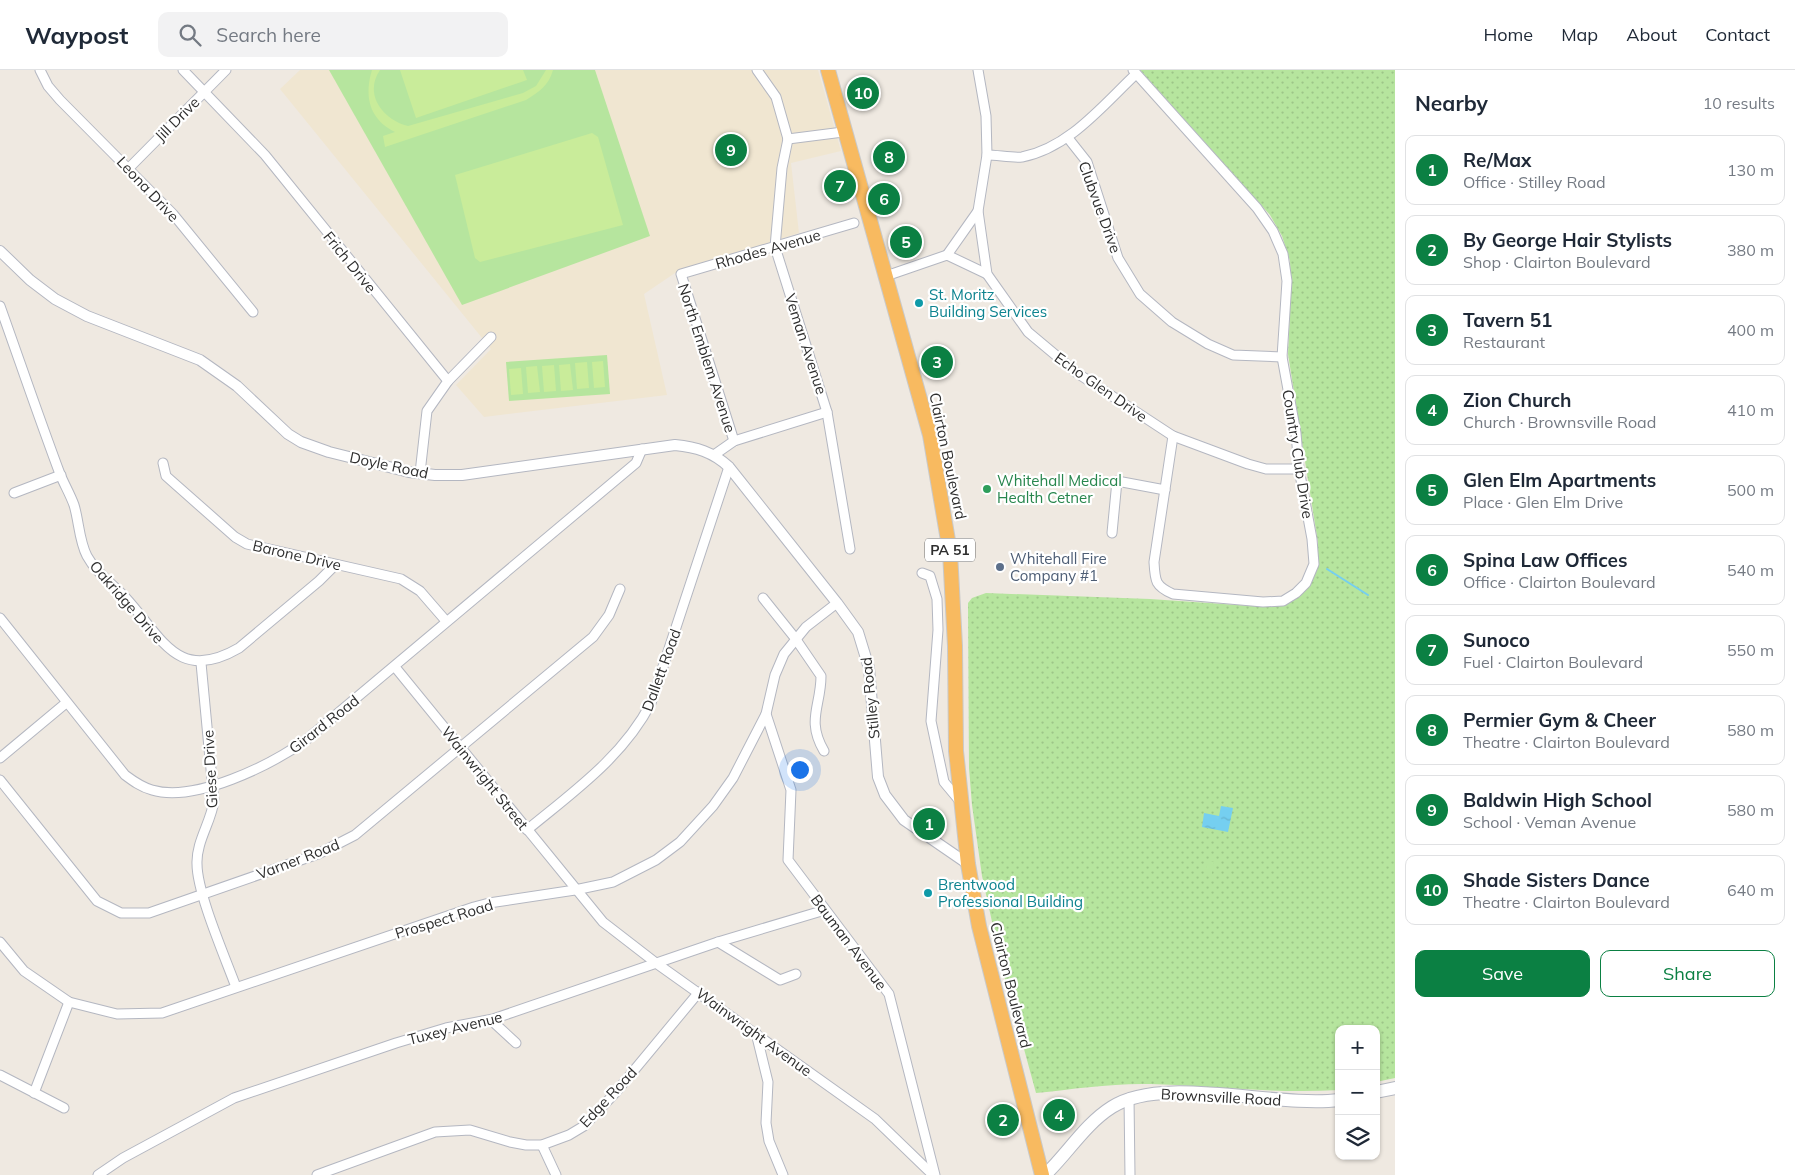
<!DOCTYPE html>
<meta charset="utf-8">
<style>
:root{--surface:#fff;--page:#f2f2f3;--text:#1f2937;--muted:#747a83;--line:#e0e1e3;--accent:#0b8043}
body{margin:0;font-family:Mulish,sans-serif;background:var(--page);color:var(--text)}
.controls{position:absolute;right:15px;bottom:15px;display:grid;overflow:hidden;border-radius:10px;box-shadow:0 1px 4px #0004}
.controls button{width:45px;height:45px;display:grid;place-items:center;padding:0;border:0;border-bottom:1px solid var(--line);background:var(--surface);color:var(--text);font:25px sans-serif}
.you{position:absolute;left:799px;top:699px;width:18px;height:18px;margin:-12px;border:4px solid #fff;border-radius:50%;background:#1a73e8;box-shadow:0 0 0 8px #1a73e833}
.badge{display:grid;place-items:center;width:32px;height:32px;border-radius:50%;background:var(--accent);color:#fff;font-size:16px;font-weight:700}
.pin{position:absolute;translate:-50% -50%;border:2px solid #fff;box-shadow:0 1px 5px #0006}
.list{margin:0;padding:0;list-style:none}
h2{display:flex;justify-content:space-between;align-items:center;height:65px;margin:0;padding:0 20px;font-size:21px}
h2 small{font-size:16px;font-weight:400;color:var(--muted)}
.list li{display:grid;grid-template-columns:32px 1fr auto;gap:15px;align-items:center;box-sizing:border-box;height:70px;margin:0 10px 10px;padding:0 10px;border:1px solid var(--line);border-radius:10px}
.list b{display:block;font-size:19px;white-space:nowrap}
.list p{margin:0;font-size:16px;white-space:nowrap;color:var(--muted)}
.list em{font-size:16px;font-style:normal;color:var(--muted)}
.actions{display:flex;gap:10px;padding:15px 20px}
.actions a{flex:1;padding:11px 0;border:1px solid var(--accent);border-radius:10px;text-align:center;font-size:18px;color:var(--accent)}
.actions .main{background:var(--accent);color:#fff}
.icon{flex:none;width:28px;height:28px;fill:none;stroke:currentColor;stroke-width:2;stroke-linecap:round;stroke-linejoin:round}
.map{position:relative;flex:none;width:1395px;height:1105px;overflow:hidden}
header{display:flex;align-items:center;gap:30px;box-sizing:border-box;height:70px;padding:0 25px;background:var(--surface);border-bottom:1px solid var(--line)}
header strong{font-size:24px}
nav{display:flex;gap:28px;margin-inline-start:auto;font-size:18px}
.search{width:350px;height:45px;background:var(--page);display:flex;align-items:center;gap:12px;box-sizing:border-box;padding:0 18px;border-radius:10px;color:var(--muted);font-size:19px}
main{display:flex}
aside{flex:1;background:var(--surface)}
.map>svg:first-child{display:block}
</style>
<header>
<strong>Waypost</strong>
<div class="search"><svg class="icon" aria-label="search" viewBox="0 0 24 24"><circle cx="10" cy="10" r="6"/><path d="M15 15l6 6"/></svg>Search here</div>
<nav><a>Home</a><a>Map</a><a>About</a><a>Contact</a></nav>
</header>
<main>
<div class="map">
<svg width="1395" height="1105" viewBox="0 0 1395 1105">
<defs>
<pattern id="grass-dots" width="8" height="8" patternUnits="userSpaceOnUse" patternTransform="scale(1.25)"><rect width="8" height="8" fill="#b6e59e"/><path d="M2 2h.1M6 6h.1" fill="none" stroke="#9dc588" stroke-width="1.8" stroke-linecap="round"/></pattern>
<pattern id="water-ripples" width="26" height="14" patternUnits="userSpaceOnUse" patternTransform="scale(1.25)"><rect width="26" height="14" fill="#75cff0"/><path d="M2 4q2-2 4 0t4 0M15 11q2-2 4 0t4 0" fill="none" stroke="#66b2ce"/></pattern>
</defs>
<rect width="100%" height="100%" fill="#efe9e1"/>
<path fill="#f0e6d1" d="M300,0h518l23,81 -50,12 8,70 -124,40 -31,21 23,101 -183,22 -28,-32 35,-36 -211,-260z"/>
<path fill="url(#grass-dots)" d="M1140,0h255v1008l-19,4v-53h-37v61c-63,4 -126,-4 -188,-6 -39,-1 -77,5 -115,9l-33,-121 -21,-96 -10,-71 -3,-37 -1,-165 4,-5 14,-5 164,6 117,8c41,-5 49,-26 51,-64l-30,-189 3,-64 -1,-29 -8,-25 -12,-21z"/>
<g fill="#b6e59e">
<path d="M329,0h266l55,166 -188,69z"/>
<path d="M607,285l3,39 -101,7 -3,-39z"/>
<path d="M1208,791l6,1 -3,15 -7,-2z"/>
</g>
<g fill="#c9ec9a">
<path d="M372,0h8c-17,25 4,50 28,56l115,-33 13,-7 10,-16h7c-4,15 -14,22 -27,30l-141,47 -2,-11 12,-4c-26,-13 -31,-36 -23,-62z"/>
<path d="M400,0h123l4,10 -111,38z"/>
<path d="M592,63l6,4 25,88 -143,37 -5,-4 -20,-83z"/>
<path d="M603,291l2,26 -11,1 -2,-26z"/>
<path d="M587,292l2,26 -12,1 -2,-26z"/>
<path d="M570,294l3,26 -12,1 -2,-26z"/>
<path d="M554,295l2,26 -12,1 -2,-26z"/>
<path d="M537,296l3,26 -12,1 -2,-26z"/>
<path d="M521,298l2,26 -12,1 -2,-26z"/>
</g>
<path fill="url(#water-ripples)" d="M1221,736l12,2 -5,24 -26,-5 2,-14 15,3z"/>
<g fill="none" stroke-linecap="round" stroke-linejoin="round">
<path stroke="#75cff0" stroke-width="2" d="M1327,499l41,26"/>
<g stroke="#b4b7c1" stroke-width="11">
<g id="minor">
<path d="M40,0l8,16 12,14 113,114 80,98"/>
<path d="M183,0l82,85 183,226 -21,30 -7,62"/>
<path d="M757,0l19,27 12,42"/>
<path d="M978,0l8,46 1,39 -9,56 9,63 41,58 49,41 96,63 75,28 18,5h33"/>
<path d="M1133,0l124,138 16,23 10,23 4,27 -5,76 14,76 3,36 13,70 2,25 -8,19 -10,10 -13,8 -20,1 -90,-8c-18,-8 -18,-13 -19,-32l19,-126"/>
<path d="M1068,68l19,24 31,96 22,36 32,28 36,22 25,11 49,2"/>
<path d="M788,69l-6,29 -7,79 52,165 23,137"/>
<path d="M788,69l55,-7"/>
<path d="M987,85c11,0 24,3 35,2 47,-9 81,-52 114,-83"/>
<path d="M129,98l97,-98"/>
<path d="M947,185l31,-44"/>
<path d="M886,206l61,-21 40,19"/>
<path d="M0,236c20,56 39,112 60,168 4,10 10,20 14,31 5,16 5,36 13,51 9,17 26,28 38,41 37,40 52,87 114,51l80,-67 16,-16"/>
<path d="M448,311l43,-44"/>
<path d="M734,371l-53,-167 173,-51"/>
<path d="M714,385l20,-14 93,-29"/>
<path d="M163,393l3,13 69,61 12,7 154,35 19,12 26,30"/>
<path d="M14,423l47,-18"/>
<path d="M1112,463l5,-52 48,9"/>
<path d="M922,503l8,3 7,23 1,31 -7,91 13,61 15,18"/>
<path d="M763,528l32,40 26,38c0,30 -15,44 3,75"/>
<path d="M0,548l125,157c8,6 16,12 27,15 43,13 119,-25 154,-50l330,-277 6,-14"/>
<path d="M201,593l13,138c-3,21 -18,41 -17,63 0,29 28,93 39,123"/>
<path d="M395,597l208,255 53,41 219,156 58,56"/>
<path d="M766,644l25,76 -3,70 101,134 46,181"/>
<path d="M0,688l66,-55"/>
<path d="M0,710l97,121 24,12h28l169,-59 37,-19 238,-198 16,-22 11,-26"/>
<path d="M527,760c46,-38 96,-73 124,-127l78,-236"/>
<path d="M0,872l24,29 45,31 48,12 45,-1 312,-106 15,-4 86,-13 38,-8 43,-22 24,-18 33,-36 20,-28 33,-64 9,-39 9,-21 22,-27 31,-24"/>
<path d="M718,872l62,38 16,-6"/>
<path d="M491,950l25,23"/>
<path d="M756,963l12,49 -2,41 3,18 14,34"/>
<path d="M0,1005l64,33"/>
<path d="M34,1023l35,-91"/>
<path d="M1129,1028l1,77"/>
<path d="M542,1075l14,30"/>
<path d="M98,1105l25,-17 111,-60 162,-55 50,-15 47,-9 225,-77 107,-32"/>
<path d="M317,1105l118,-43 35,-2 40,12 16,3h16l27,-10 15,-9 32,-34 83,-100"/>
</g>
</g>
<g stroke="#b4b7c1" stroke-width="12">
<path id="tertiary" d="M0,181l30,29 25,19 32,17 113,44 37,26 51,48 13,8 28,10 80,20 26,3h27l213,-30c21,2 38,7 54,22l108,136 21,29 11,36 9,109 7,18 19,25 64,44"/>
</g>
<g stroke="#b4b7c1" stroke-width="14">
<g id="secondary">
<path d="M1376,1022l19,-4"/>
<path d="M1045,1105c23,-22 40,-51 67,-68 51,-33 163,1 227,-7"/>
</g>
</g>
<g stroke="#c9c9c9" stroke-width="16">
<path id="trunk" d="M828,0l102,365 20,117 5,94 1,105 12,113 11,62 63,249"/>
</g>
<use href="#minor" stroke="#fff" stroke-width="9"/>
<use href="#tertiary" stroke="#fff" stroke-width="10"/>
<use href="#secondary" stroke="#fff" stroke-width="12"/>
<use href="#trunk" stroke="#f8ba60" stroke-width="14"/>
</g>
<g fill="#0f9aa8" stroke="#fff" stroke-width="2">
<circle cx="919" cy="233" r="5"/>
<circle cx="928" cy="823" r="5"/>
</g>
<circle fill="#2e9e5b" stroke="#fff" stroke-width="2" cx="987" cy="419" r="5"/>
<circle fill="#5c6f8a" stroke="#fff" stroke-width="2" cx="1000" cy="497" r="5"/>
<g text-anchor="middle" dominant-baseline="central" stroke-width="4.5" stroke-linejoin="round" paint-order="stroke">
<rect fill="#fff" stroke="#6d6d6d" stroke-width="1" x="925" y="468.5" width="50" height="23" rx="4"/>
<g font-size="14" font-weight="bold" fill="#2e2e2e">
<text x="950" y="480">PA 51</text>
</g>
<g font-size="15" fill="#2e2e2e" stroke="#fff">
<text transform="translate(177 49) rotate(-45)">Jill Drive</text>
<text transform="translate(148 119) rotate(47)">Leona Drive</text>
<text transform="translate(1100 137) rotate(70)">Clubvue Drive</text>
<text transform="translate(768 179) rotate(-16)">Rhodes Avenue</text>
<text transform="translate(350 192) rotate(51)">Frich Drive</text>
<text transform="translate(806 274) rotate(72)">Veman Avenue</text>
<text transform="translate(707 288) rotate(72)">North Emblem Avenue</text>
<text transform="translate(1101 317) rotate(35)">Echo Glen Drive</text>
<text transform="translate(1298 384) rotate(81)">Country Club Drive</text>
<text transform="translate(948 386) rotate(78)">Clairton Boulevard</text>
<text transform="translate(389 395) rotate(12)">Doyle Road</text>
<text transform="translate(297 485) rotate(13)">Barone Drive</text>
<text transform="translate(127 532) rotate(49)">Oakridge Drive</text>
<text transform="translate(661 600) rotate(-70)">Dallett Road</text>
<text transform="translate(870 628) rotate(-96)">Stilley Road</text>
<text transform="translate(324 654) rotate(-38)">Girard Road</text>
<text transform="translate(210 699) rotate(-93)">Giese Drive</text>
<text transform="translate(485 708) rotate(51)">Wainwright Street</text>
<text transform="translate(298 789) rotate(-21)">Varner Road</text>
<text transform="translate(444 849) rotate(-17)">Prospect Road</text>
<text transform="translate(849 872) rotate(53)">Bauman Avenue</text>
<text transform="translate(1011 915) rotate(76)">Clairton Boulevard</text>
<text transform="translate(455 958) rotate(-14)">Tuxey Avenue</text>
<text transform="translate(754 962) rotate(36)">Wainwright Avenue</text>
<text transform="translate(608 1027) rotate(-47)">Edge Road</text>
<text transform="translate(1221 1027) rotate(3)">Brownsville Road</text>
</g>
<g font-size="15" fill="#0d838f" stroke="#fff" text-anchor="start">
<text x="929" y="224">St. Moritz<tspan x="929" dy="17">Building Services</tspan></text>
<text x="938" y="814">Brentwood<tspan x="938" dy="17">Professional Building</tspan></text>
</g>
<g font-size="15" fill="#27864d" stroke="#fff" text-anchor="start">
<text x="997" y="410">Whitehall Medical<tspan x="997" dy="17">Health Cetner</tspan></text>
</g>
<g font-size="15" fill="#4e5e75" stroke="#fff" text-anchor="start">
<text x="1010" y="488">Whitehall Fire<tspan x="1010" dy="17">Company #1</tspan></text>
</g>
</g>
</svg>
<div class="controls">
<button>+</button>
<button>−</button>
<button><svg class="icon" aria-label="layers" viewBox="0 0 24 24"><path d="M12 4l9 5-9 5-9-5zM3 14l9 5 9-5"/></svg></button>
</div>
<div class="you"></div>
<div class="pin badge" style="left:929px;top:754px">1</div>
<div class="pin badge" style="left:1003px;top:1050px">2</div>
<div class="pin badge" style="left:937px;top:292px">3</div>
<div class="pin badge" style="left:1059px;top:1045px">4</div>
<div class="pin badge" style="left:906px;top:172px">5</div>
<div class="pin badge" style="left:884px;top:129px">6</div>
<div class="pin badge" style="left:840px;top:116px">7</div>
<div class="pin badge" style="left:889px;top:87px">8</div>
<div class="pin badge" style="left:731px;top:80px">9</div>
<div class="pin badge" style="left:863px;top:23px">10</div>
</div>
<aside>
<h2>Nearby<small>10 results</small></h2>
<ul class="list">
<li><span class="badge">1</span><div><b>Re/Max</b><p>Office · Stilley Road</p></div><em>130 m</em></li>
<li><span class="badge">2</span><div><b>By George Hair Stylists</b><p>Shop · Clairton Boulevard</p></div><em>380 m</em></li>
<li><span class="badge">3</span><div><b>Tavern 51</b><p>Restaurant</p></div><em>400 m</em></li>
<li><span class="badge">4</span><div><b>Zion Church</b><p>Church · Brownsville Road</p></div><em>410 m</em></li>
<li><span class="badge">5</span><div><b>Glen Elm Apartments</b><p>Place · Glen Elm Drive</p></div><em>500 m</em></li>
<li><span class="badge">6</span><div><b>Spina Law Offices</b><p>Office · Clairton Boulevard</p></div><em>540 m</em></li>
<li><span class="badge">7</span><div><b>Sunoco</b><p>Fuel · Clairton Boulevard</p></div><em>550 m</em></li>
<li><span class="badge">8</span><div><b>Permier Gym &amp; Cheer</b><p>Theatre · Clairton Boulevard</p></div><em>580 m</em></li>
<li><span class="badge">9</span><div><b>Baldwin High School</b><p>School · Veman Avenue</p></div><em>580 m</em></li>
<li><span class="badge">10</span><div><b>Shade Sisters Dance</b><p>Theatre · Clairton Boulevard</p></div><em>640 m</em></li>
</ul>
<div class="actions"><a class="main">Save</a><a>Share</a></div>
</aside>
</main>
